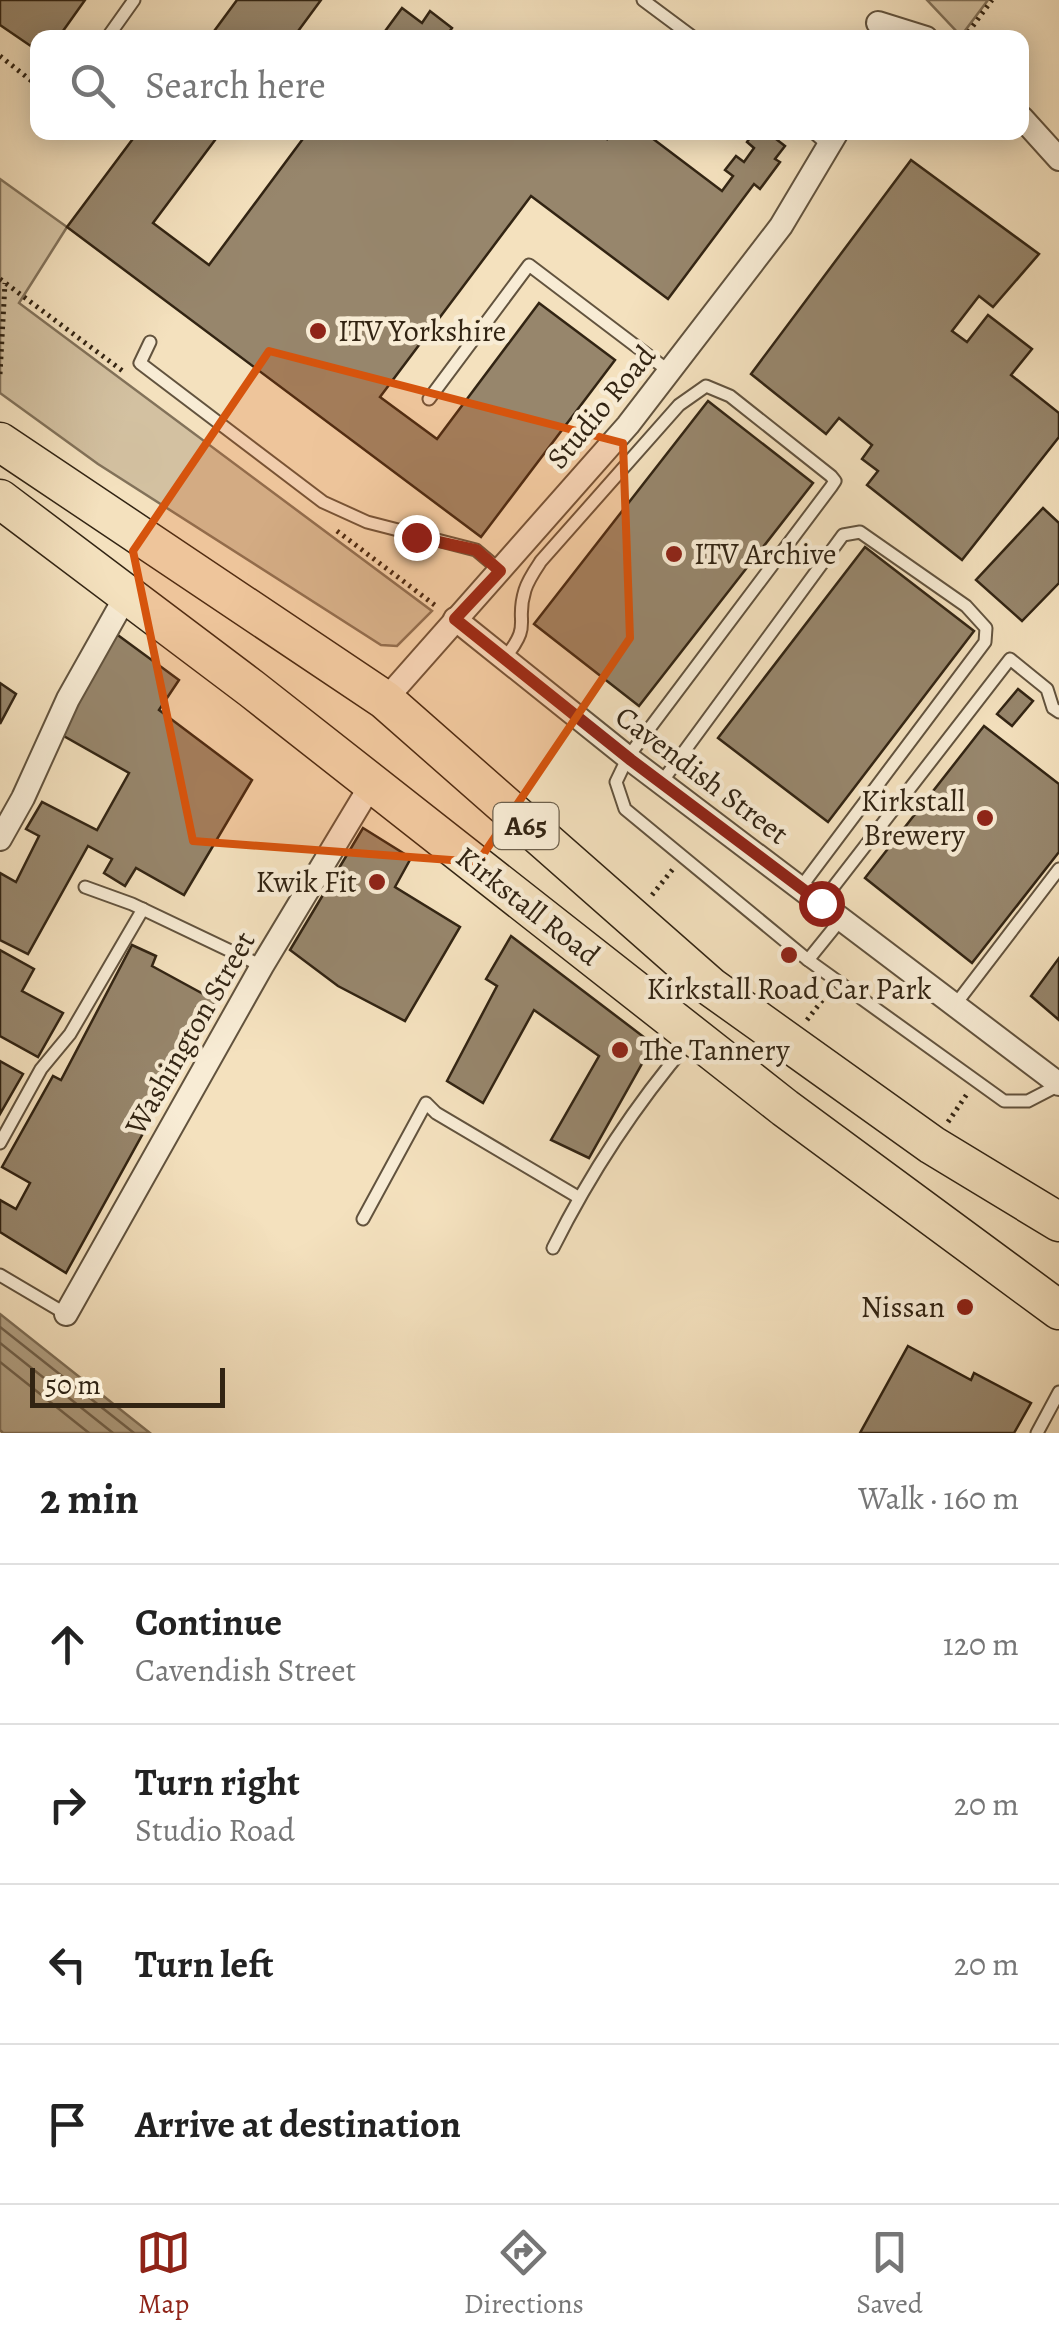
<!DOCTYPE html>
<meta charset="utf-8">
<style>
:root{--surface:#fff;--page:#f6f6f6;--text:#222;--muted:#767676;--line:#e0e0e0;--accent:#8f2418}
body{margin:0;font-family:Alegreya,serif;background:var(--page);color:var(--text)}
.scale{position:absolute;left:30px;bottom:25px;width:195px;box-sizing:border-box;padding-left:10px;border:5px solid #322413;border-top:0;font-size:28px;line-height:35px;white-space:nowrap;color:#322413;-webkit-text-stroke:8px #f8ecd5;paint-order:stroke}
.stop{position:absolute;width:30px;height:30px;margin:-22px;border:8px solid #8f2418;border-radius:50%;background:#fff}
.stop.end{background:#8f2418;border-color:#fff;box-shadow:0 2px 10px #0008}
.list{margin:0;padding:0;list-style:none}
h2{display:flex;justify-content:space-between;align-items:center;height:130px;margin:0;padding:0 40px;font-size:42px}
h2 small{font-size:32px;font-weight:400;color:var(--muted)}
.list li{display:grid;grid-template-columns:65px 1fr auto;gap:30px;align-items:center;box-sizing:border-box;height:160px;padding:0 40px;border-top:2px solid var(--line)}
.list b{display:block;font-size:38px;white-space:nowrap}
.list p{margin:0;font-size:32px;white-space:nowrap;color:var(--muted)}
.list em{font-size:32px;font-style:normal;color:var(--muted)}
.icon{flex:none;width:55px;height:55px;fill:none;stroke:currentColor;stroke-width:2;stroke-linecap:round;stroke-linejoin:round}
.map{position:relative;flex:none;width:1059px;height:1433px;overflow:hidden}
.search{position:absolute;background:var(--surface);box-shadow:0 5px 25px #0003;left:30px;right:30px;top:30px;height:110px;display:flex;align-items:center;gap:25px;box-sizing:border-box;padding:0 35px;border-radius:20px;color:var(--muted);font-size:38px}
.sheet{height:770px;background:var(--surface)}
nav{display:flex;justify-content:space-around;align-items:center;box-sizing:border-box;height:140px;border-top:2px solid var(--line);background:var(--surface);font-size:28px;color:var(--muted)}
nav a{display:grid;justify-items:center;gap:5px}
nav .on{color:var(--accent)}
.map>svg:first-child{display:block}
</style>
<div class="map">
<svg width="1059" height="1433" viewBox="0 0 1059 1433">
<rect width="100%" height="100%" fill="#f4e1be"/>
<filter id="stains"><feTurbulence type="fractalNoise" baseFrequency=".002" numOctaves="4"/><feColorMatrix values="0 0 0 0 .2 0 0 0 0 .09 0 0 0 0 .02 0 0 0 .5 -.17"/></filter>
<radialGradient id="worn" r=".72"><stop offset=".6" stop-color="#630" stop-opacity="0"/><stop offset="1" stop-color="#630" stop-opacity=".3"/></radialGradient>
<g fill="#d3c1a1" stroke="#82725a" stroke-width="2.5">
<path d="M927,0h61l-27,36z"/>
<path d="M0,179l67,48 -48,76 413,308 -35,35 -16,-1 -283,-181 -98,-71z"/>
</g>
<path fill="#b2a184" stroke="#7f6f57" stroke-width="2.5" d="M0,1314l150,119h-147l-3,-3z"/>
<g fill="none" stroke-linecap="round" stroke-linejoin="round">
<g stroke="#72624c" stroke-width="2.5">
<path d="M0,1327l134,106"/>
<path d="M0,1343l113,90"/>
<path d="M0,1362l89,71"/>
</g>
</g>
<g fill="#97866c" stroke="#322413" stroke-width="2.5">
<path d="M0,0h85l-27,38h-20v13l-38,-26z"/>
<path d="M237,0h84l-28,38h-84z"/>
<path d="M402,8l20,15 8,-12 22,17 -7,10h-65z"/>
<path d="M138,132h83l-68,91 56,42 99,-133h260l8,6 3,-6h20l8,7 4,-7h33l78,59 11,-15 -8,-6 11,-14 8,6 10,-14 -7,-6 7,-10h13l18,14 -10,13 5,3 -20,27 -6,-5 -86,115 -137,-103 -151,201 57,42 102,-136 76,57 -134,177 -414,-310z"/>
<path d="M911,160l128,94 -46,53 -14,-11 -27,35 15,11 21,-27 44,34 -21,26 48,38v24l-97,123 -95,-75 11,-14 -16,-12 10,-14 -33,-27 -13,16 -75,-60z"/>
<path d="M708,401l105,82 -174,223 -105,-82z"/>
<path d="M1043,508l16,15v60l-37,38 -46,-41z"/>
<path d="M865,547l109,84 -146,191 -110,-84z"/>
<path d="M115,633l64,47 -20,30 93,70 -68,115 -48,-27 -11,18 -21,-13 8,-14 -24,-13 -60,108 -28,-14v-67l16,9 23,-46 -13,-7 16,-27 55,28 32,-57 -67,-38z"/>
<path d="M0,683l16,11 -16,30z"/>
<path d="M1018,689l15,12 -21,25 -15,-12z"/>
<path d="M984,726l75,58v68l-87,111 -107,-85z"/>
<path d="M363,828l48,30 -16,29 65,40 -55,94 -67,-35 -48,-36z"/>
<path d="M511,936l142,108 -64,114 -38,-18 48,-84 -65,-46 -51,93 -36,-22 50,-95 -11,-7z"/>
<path d="M132,945l24,11 -4,10 64,35 -150,272 -66,-41v-32l16,9 14,-26 -28,-16 51,-91 8,4z"/>
<path d="M0,950l34,19 -12,22 41,22 -25,44 -38,-21z"/>
<path d="M1059,958v62l-28,-24z"/>
<path d="M0,1061l23,13 -23,40z"/>
<path d="M908,1346l63,34 3,-7 57,30 -17,30h-154z"/>
</g>
<g fill="none" stroke-linecap="round" stroke-linejoin="round">
<g stroke="#62533e" stroke-width="15">
<g id="lane">
<path d="M643,0l51,38"/>
<path d="M107,38l27,-38"/>
<path d="M813,132l17,15"/>
<path d="M150,342l-10,21 183,139 44,20 109,28 25,21"/>
<path d="M429,399l100,-134 141,107"/>
<path d="M504,659c30,-37 10,-34 21,-69 3,-10 10,-20 16,-29l138,-156 27,-19 24,10 101,80 4,5 -4,6 -203,270 -12,25 9,27 183,151"/>
<path d="M661,783l182,-248 17,-3 106,74 20,22 -1,14 -184,245"/>
<path d="M85,887l47,17 130,62"/>
<path d="M821,903l189,-244 37,30 6,19 6,4"/>
<path d="M842,918l-34,42 196,141h24l31,-16"/>
<path d="M955,1005l104,-136"/>
<path d="M0,1143l41,-74 29,-35 73,-125"/>
<path d="M363,1219l63,-116 10,10 142,84"/>
<path d="M553,1248c37,-74 82,-143 136,-206"/>
<path d="M0,1275l66,39"/>
<path d="M1037,1433l22,-41"/>
</g>
</g>
<g stroke="#62533e" stroke-width="26">
<g id="street">
<path d="M878,23l48,15"/>
<path d="M1022,118l37,41"/>
<path d="M455,619l176,141 428,324"/>
<path d="M385,700l243,-275 153,-199 56,-94"/>
<path d="M0,839l23,-41 45,-99 58,-103"/>
<path d="M66,1314l196,-348 109,-181"/>
</g>
</g>
<g stroke="#322413" stroke-width="41">
<g id="primary">
<path d="M0,442l385,258 326,287 221,158 127,77"/>
<path d="M0,499l252,190 533,419 274,202"/>
</g>
</g>
<g stroke="#322413" stroke-width="5" stroke-dasharray="2.5 5" stroke-linecap="butt">
<path d="M964,38l28,-38"/>
<path d="M0,56l38,30"/>
<path d="M0,279l124,93"/>
<path d="M0,374l5,-91"/>
<path d="M337,531l99,75"/>
<path d="M652,895l21,-26"/>
<path d="M807,1020l21,-27"/>
<path d="M948,1122l19,-28"/>
</g>
<use href="#lane" stroke="#f8ecd5" stroke-width="11"/>
<use href="#street" stroke="#f8ecd5" stroke-width="22"/>
<use href="#primary" stroke="#f4e1be" stroke-width="38"/>
</g>
<g fill="none" stroke-linecap="round" stroke-linejoin="round">
<path stroke="#8f2418" stroke-width="12" d="M416,537l60,13 24,21 -45,48 176,141 190,143"/>
</g>
<path fill="#d6540d" fill-opacity="0.2" stroke="#d6540d" stroke-width="8" stroke-linejoin="round" d="M269,351l354,92 7,195 -152,224 -285,-21 -60,-290z"/>
<g fill="#8f2418" stroke="#f8ecd5" stroke-width="4">
<circle cx="318" cy="331" r="10"/>
<circle cx="674" cy="554" r="10"/>
<circle cx="985" cy="818" r="10"/>
<circle cx="377" cy="882" r="10"/>
<circle cx="789" cy="955" r="10"/>
<circle cx="620" cy="1050" r="10"/>
<circle cx="965" cy="1307" r="10"/>
</g>
<g text-anchor="middle" dominant-baseline="central" stroke-width="9" stroke-linejoin="round" paint-order="stroke">
<rect fill="#f8ecd5" stroke="#6d604d" stroke-width="2.5" x="493.5" y="803" width="65" height="46" rx="8"/>
<g font-size="28" font-weight="bold" fill="#322413">
<text x="526" y="826">A65</text>
</g>
<g font-size="30" fill="#322413" stroke="#f8ecd5" text-anchor="start">
<text x="338" y="331">ITV Yorkshire</text>
<text x="694" y="554">ITV Archive</text>
<text x="965" y="801" text-anchor="end">Kirkstall<tspan x="965" dy="34">Brewery</tspan></text>
<text x="357" y="882" text-anchor="end">Kwik Fit</text>
<text x="789" y="989" text-anchor="middle">Kirkstall Road Car Park</text>
<text x="640" y="1050">The Tannery</text>
<text x="945" y="1307" text-anchor="end">Nissan</text>
</g>
<g font-size="30" fill="#322413" stroke="#f8ecd5">
<text transform="translate(601 407) rotate(-50)">Studio Road</text>
<text transform="translate(702 775) rotate(37)">Cavendish Street</text>
<text transform="translate(528 906) rotate(38)">Kirkstall Road</text>
<text transform="translate(190 1033) rotate(-60)">Washington Street</text>
</g>
</g>
<rect width="100%" height="100%" filter="url(#stains)"/>
<rect width="100%" height="100%" fill="url(#worn)"/>
</svg>
<div class="scale">50 m</div>
<div class="stop" style="left:821px;top:903px"></div>
<div class="stop end" style="left:416px;top:537px"></div>
<div class="search"><svg class="icon" aria-label="search" viewBox="0 0 24 24"><circle cx="10" cy="10" r="6"/><path d="M15 15l6 6"/></svg>Search here</div>
</div>
<section class="sheet">
<h2>2 min<small>Walk · 160 m</small></h2>
<ul class="list">
<li><svg class="icon" aria-label="ahead" viewBox="0 0 24 24"><path d="M12 20V5M6 11l6-6 6 6"/></svg><div><b>Continue</b><p>Cavendish Street</p></div><em>120 m</em></li>
<li><svg class="icon" aria-label="right" viewBox="0 0 24 24"><path d="M7 20v-9h11M14 6l5 5-5 5"/></svg><div><b>Turn right</b><p>Studio Road</p></div><em>20 m</em></li>
<li><svg class="icon" aria-label="left" viewBox="0 0 24 24"><path d="M17 20v-9H6M10 6l-5 5 5 5"/></svg><div><b>Turn left</b></div><em>20 m</em></li>
<li><svg class="icon" aria-label="arrive" viewBox="0 0 24 24"><path d="M6 21V4h12l-3 4 3 4H6"/></svg><div><b>Arrive at destination</b></div></li>
</ul>
</section>
<nav>
<a class="on"><svg class="icon" aria-label="map" viewBox="0 0 24 24"><path d="M3 6l6-2 6 2 6-2v14l-6 2-6-2-6 2zM9 4v14M15 6v14"/></svg>Map</a>
<a><svg class="icon" aria-label="directions" viewBox="0 0 24 24"><path d="M12 3l9 9-9 9-9-9zM9 14v-3h6M13 9l2 2-2 2"/></svg>Directions</a>
<a><svg class="icon" aria-label="saved" viewBox="0 0 24 24"><path d="M7 4h10v16l-5-4-5 4z"/></svg>Saved</a>
</nav>
